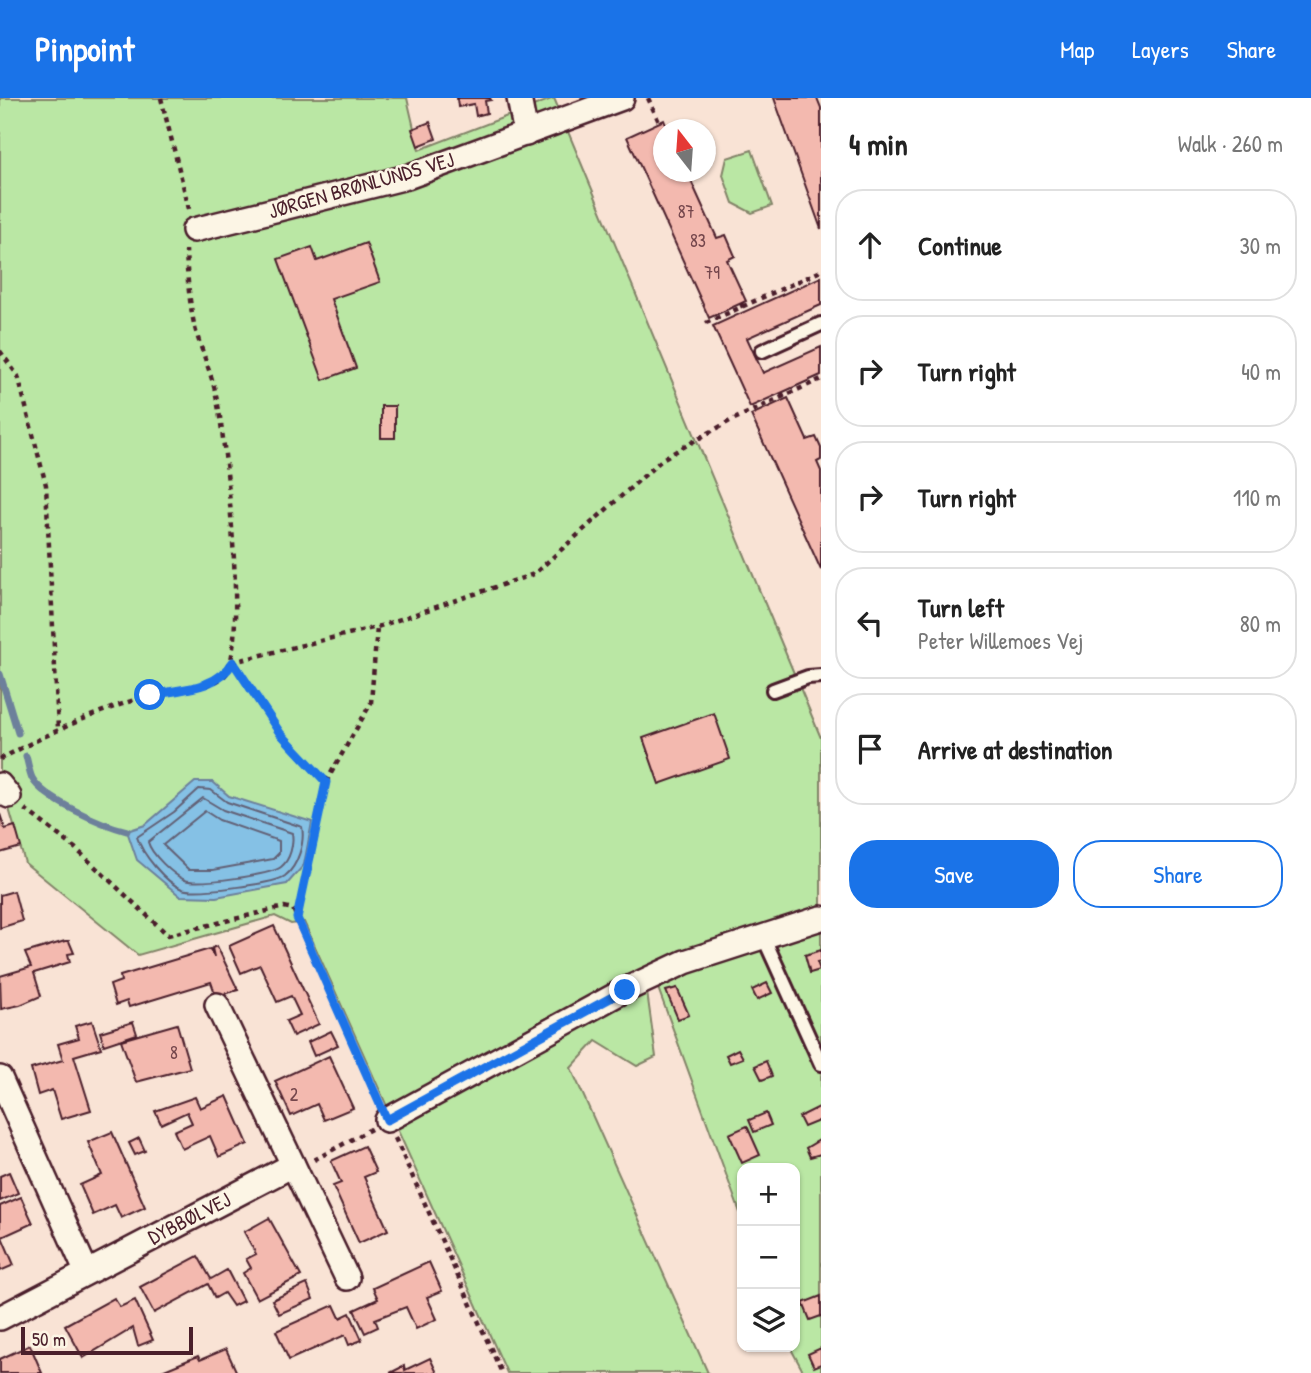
<!DOCTYPE html>
<meta charset="utf-8">
<style>
:root{--surface:#fff;--page:#f2f2f2;--text:#222;--muted:#767676;--line:#e0e0e0;--accent:#1a73e8}
body{margin:0;font-family:"Patrick Hand",sans-serif;background:var(--page);color:var(--text)}
.controls{position:absolute;right:21px;bottom:21px;display:grid;overflow:hidden;border-radius:14px;box-shadow:0 2px 5px #0004}
.controls button{width:63px;height:63px;display:grid;place-items:center;padding:0;border:0;border-bottom:2px solid var(--line);background:var(--surface);color:var(--text);font:35px sans-serif}
.compass{position:absolute;left:653px;top:21px;width:63px;height:63px;border-radius:50%;background:var(--surface);box-shadow:0 2px 5px #0004;rotate:343deg}
.scale{position:absolute;left:21px;bottom:18px;width:172px;box-sizing:border-box;padding-left:7px;border:4px solid #4a1f2b;border-top:0;font-size:19px;line-height:24px;white-space:nowrap;color:#4a1f2b;-webkit-text-stroke:5px #fcf5e5;paint-order:stroke}
.stop{position:absolute;width:21px;height:21px;margin:-16px;border:5px solid #1a73e8;border-radius:50%;background:#fff}
.stop.end{background:#1a73e8;border-color:#fff;box-shadow:0 2px 7px #0008}
.list{margin:0;padding:0;list-style:none}
h2{display:flex;justify-content:space-between;align-items:center;height:91px;margin:0;padding:0 28px;font-size:30px}
h2 small{font-size:23px;font-weight:400;color:var(--muted)}
.list li{display:grid;grid-template-columns:46px 1fr auto;gap:21px;align-items:center;box-sizing:border-box;height:112px;margin:0 14px 14px;padding:0 14px;border:2px solid var(--line);border-radius:28px}
.list b{display:block;font-size:26px;white-space:nowrap}
.list p{margin:0;font-size:23px;white-space:nowrap;color:var(--muted)}
.list em{font-size:23px;font-style:normal;color:var(--muted)}
.actions{display:flex;gap:14px;padding:21px 28px}
.actions a{flex:1;padding:16px 0;border:2px solid var(--accent);border-radius:28px;text-align:center;font-size:24px;color:var(--accent)}
.actions .main{background:var(--accent);color:#fff}
.icon{flex:none;width:38px;height:38px;fill:none;stroke:currentColor;stroke-width:2;stroke-linecap:round;stroke-linejoin:round}
.map{position:relative;flex:none;width:821px;height:1275px;overflow:hidden}
header{display:flex;align-items:center;gap:42px;box-sizing:border-box;height:98px;padding:0 35px;background:var(--accent);color:#fff}
header strong{font-size:33px}
nav{display:flex;gap:38px;margin-inline-start:auto;font-size:24px}
main{display:flex}
aside{flex:1;background:var(--surface)}
.map>svg:first-child{display:block}
</style>
<header>
<strong>Pinpoint</strong>
<nav><a>Map</a><a>Layers</a><a>Share</a></nav>
</header>
<main>
<div class="map">
<svg width="821" height="1275" viewBox="0 0 821 1275">
<rect width="100%" height="100%" fill="#f9e3d5"/>
<filter id="ink" filterUnits="userSpaceOnUse"><feTurbulence type="fractalNoise" baseFrequency=".0143" numOctaves="2"/><feDisplacementMap in="SourceGraphic" scale="14" xChannelSelector="R" yChannelSelector="G"/><feConvolveMatrix kernelMatrix="1 2 1 2 8 2 1 2 1" color-interpolation-filters="sRGB"/></filter>
<g filter="url(#ink)">
<g fill="#bae7a4" stroke="#828368" stroke-width="2">
<path d="M0,0h407l12,52 135,-52 267,640v635h-17l-14,-26h5v-179h-53v50l-84,-230 -11,4 9,65 -19,9 -41,-25 -25,27 137,305h-201l-203,-451 -13,2 -16,-8 -137,39 -113,-92 -25,-85z"/>
<path d="M752,52l20,56 -20,7 -19,-10 -10,-28 4,-17z"/>
</g>
<path fill="#85c1e5" stroke="#6d809b" stroke-width="2" d="M195,684h18l16,14 83,26 -8,43 -17,19 -71,13 -36,-1 -43,-36 -10,-29 18,-6z"/>
<g fill="none" stroke-linecap="round" stroke-linejoin="round">
<g stroke="#626075" stroke-width="2">
<path d="M199,691l12,1 16,12 75,25c3,15 -4,39 -17,49 -11,8 -89,18 -103,13 -17,-7 -40,-35 -45,-52l37,-25z"/>
<path d="M203,700l20,12 69,23c2,11 -2,27 -11,34 -10,8 -84,18 -96,13 -12,-5 -34,-26 -37,-38z"/>
<path d="M205,713l14,9 60,21v12l-6,6 -60,11h-24l-26,-25z"/>
</g>
<g stroke="#6d809b" stroke-width="7">
<path d="M0,576l18,59"/>
<path d="M26,658c2,7 3,15 6,22 12,22 71,47 95,53"/>
</g>
</g>
<g fill="#f3b9af" stroke="#4a1f2b" stroke-width="2">
<path d="M457,0h33l1,2 -6,1 2,12 -11,3 -2,-12 -16,3z"/>
<path d="M774,0h43l4,10v121z"/>
<path d="M664,22l4,10h-4v42h23l30,66 9,-3 9,21 -8,4 19,41 -37,17 -82,-181z"/>
<path d="M430,24l6,17 -18,7 -6,-17z"/>
<path d="M366,145l14,39 -49,17 25,69 -33,12 -45,-121 34,-12 5,14z"/>
<path d="M821,179v28l-74,33 16,35 58,-26v28l-71,32 -37,-81z"/>
<path d="M788,300l19,42 9,-3 5,11v12l-4,2 4,9v99l-70,-155z"/>
<rect x="381" y="308" width="14" height="32"/>
<path d="M714,615l16,46 -71,25 -16,-46z"/>
<path d="M0,716l5,15 10,-3 6,21 -21,6z"/>
<path d="M14,793l8,30 -22,7v-33z"/>
<path d="M274,828l45,98 -26,12 -7,-15 14,-6 -9,-19 -14,6 -17,-37 -19,8 -12,-27z"/>
<path d="M65,843h4l5,12 -6,1 2,8 -36,11 7,23 -21,9 -19,4 -1,-33 31,-9 -6,-14z"/>
<path d="M217,848l21,44 -22,6 -5,-14 -82,25 -2,-6 -11,4 -6,-20 11,-4 -1,-5 90,-27 4,8 -2,-9z"/>
<path d="M821,852v11l-4,1 3,8 -10,3 -5,-18z"/>
<path d="M767,885l5,10 -15,7 -5,-10z"/>
<path d="M677,890l12,27 -11,4 -12,-28z"/>
<path d="M92,923l9,27 -27,8 17,54 -30,9 -9,-29 -14,5 -7,-26 32,-9 -5,-16 21,-6 -4,-12z"/>
<path d="M133,924l4,12 -33,11 -4,-13z"/>
<path d="M177,926l13,44 -54,14 -15,-42z"/>
<path d="M331,933l7,14 -24,11 -6,-14z"/>
<path d="M738,951l5,9 -13,5 -4,-8z"/>
<path d="M329,958l24,52 -29,12 -7,-16 -26,12 -16,-35z"/>
<path d="M766,963l6,15 -10,4 -7,-14z"/>
<path d="M227,998l21,48 -29,13 -9,-21 -28,13 -8,-18 18,-8 -5,-11 -26,12 -6,-13 40,-14 5,11z"/>
<path d="M821,1008v14l-17,7 -5,-10z"/>
<path d="M766,1015l5,12 -17,7 -5,-12z"/>
<path d="M747,1028l13,29 -18,8 -13,-29z"/>
<path d="M112,1034l33,75 -24,11 -6,-13 -22,10 -13,-30 22,-10 -14,-33z"/>
<path d="M139,1040l6,13 -10,4 -6,-12z"/>
<path d="M821,1041v15l-11,3 -4,-9z"/>
<path d="M364,1048l12,26 -12,5 24,53 -29,13 -26,-57 8,-3 -10,-22z"/>
<path d="M9,1074l9,21 -18,8v-25z"/>
<path d="M21,1099l12,26 -31,14 12,28 -14,6v-65z"/>
<path d="M269,1120l32,58 -44,23 -14,-26 8,-5 -5,-9 10,-5 -12,-22z"/>
<path d="M198,1158l13,23 16,-9 16,31 -10,5 -9,-13 -9,5 -7,-14 -54,29 -14,-26z"/>
<path d="M429,1164l13,29 -15,6 10,22 -21,10 -10,-22 -31,12 3,8 -13,6 -11,-23 24,-11 -5,-11z"/>
<path d="M307,1186l6,15 -34,15 -7,-14z"/>
<path d="M821,1198v20l-11,4 -7,-17z"/>
<path d="M114,1200l6,9 15,-7 18,40 -15,6 -5,-18 -50,30 -18,-33z"/>
<path d="M334,1207l6,13 10,-5 12,27 -13,5 -4,-10 -56,25 -13,-29z"/>
<path d="M30,1247l12,28h-42v-14z"/>
<path d="M821,1250v16l-7,3 -6,-13z"/>
<path d="M226,1251l11,24h-80l41,-17 2,4z"/>
<path d="M430,1260l7,15h-47l14,-7 1,4z"/>
</g>
<g fill="none" stroke-linecap="round" stroke-linejoin="round">
<g stroke="#4a1f2b" stroke-width="18">
<g id="lane">
<path d="M762,253l59,-27"/>
<path d="M773,592l35,-13 13,-1"/>
<path d="M763,838l58,128"/>
</g>
</g>
<g stroke="#4a1f2b" stroke-width="28">
<g id="street">
<path d="M519,0l7,36"/>
<path d="M194,132l213,-53 215,-79"/>
<path d="M0,687l9,11"/>
<path d="M217,907l130,273"/>
<path d="M0,980l86,193"/>
<path d="M387,1022l238,-130 60,-28 136,-44"/>
<path d="M0,1220l293,-153"/>
</g>
</g>
<g stroke="#4a1f2b" stroke-width="4.5" stroke-dasharray="5 5" stroke-linecap="butt">
<path d="M161,0l28,111"/>
<path d="M648,0l11,24"/>
<path d="M741,205l4,9"/>
<path d="M706,225l115,-52"/>
<path d="M0,253l18,25 28,109 12,244"/>
<path d="M782,295l2,7"/>
<path d="M0,661c48,-25 98,-49 151,-64 23,-6 52,-4 72,-18 27,-20 2,-244 -7,-282 -5,-24 -16,-47 -22,-71 -5,-25 -7,-49 -8,-74"/>
<path d="M326,684l45,-79 6,-76"/>
<path d="M25,711l50,39 93,87 116,-28 9,2 86,192"/>
<path d="M297,820l29,-136 -46,-49 -47,-71 144,-35 157,-53 130,-116 66,-37 91,-42"/>
<path d="M395,1040l107,235"/>
<path d="M314,1062l57,-31"/>
</g>
<use href="#lane" stroke="#fcf5e5" stroke-width="12"/>
<use href="#street" stroke="#fcf5e5" stroke-width="23"/>
</g>
</g>
<g fill="none" stroke-linecap="round" stroke-linejoin="round" filter="url(#ink)">
<path stroke="#1a73e8" stroke-width="9" d="M150,597c30,-6 67,-5 83,-33l47,71 46,49 -29,136 90,202 238,-130"/>
</g>
<g text-anchor="middle" dominant-baseline="central" stroke-width="5" stroke-linejoin="round" paint-order="stroke">
<g font-size="18" fill="#74464c">
<text x="686" y="113">87</text>
<text x="698" y="142">83</text>
<text x="712" y="174">79</text>
<text x="174" y="954">8</text>
<text x="294" y="996">2</text>
</g>
<g font-size="21" fill="#4a1f2b" stroke="#fcf5e5">
<text transform="translate(361 87) rotate(-16)">JØRGEN BRØNLUNDS VEJ</text>
<text transform="translate(189 1120) rotate(-27)">DYBBØLVEJ</text>
</g>
</g>
</svg>
<div class="controls">
<button>+</button>
<button>−</button>
<button><svg class="icon" aria-label="layers" viewBox="0 0 24 24"><path d="M12 4l9 5-9 5-9-5zM3 14l9 5 9-5"/></svg></button>
</div>
<svg class="compass" viewBox="-18 -18 36 36"><path d="M0-13l5 13h-10z" fill="#e53935"/><path d="M0 13l5-13h-10z" fill="#767676"/></svg>
<div class="scale">50 m</div>
<div class="stop" style="left:150px;top:597px"></div>
<div class="stop end" style="left:625px;top:892px"></div>
</div>
<aside>
<h2>4 min<small>Walk · 260 m</small></h2>
<ul class="list">
<li><svg class="icon" aria-label="ahead" viewBox="0 0 24 24"><path d="M12 20V5M6 11l6-6 6 6"/></svg><div><b>Continue</b></div><em>30 m</em></li>
<li><svg class="icon" aria-label="right" viewBox="0 0 24 24"><path d="M7 20v-9h11M14 6l5 5-5 5"/></svg><div><b>Turn right</b></div><em>40 m</em></li>
<li><svg class="icon" aria-label="right" viewBox="0 0 24 24"><path d="M7 20v-9h11M14 6l5 5-5 5"/></svg><div><b>Turn right</b></div><em>110 m</em></li>
<li><svg class="icon" aria-label="left" viewBox="0 0 24 24"><path d="M17 20v-9H6M10 6l-5 5 5 5"/></svg><div><b>Turn left</b><p>Peter Willemoes Vej</p></div><em>80 m</em></li>
<li><svg class="icon" aria-label="arrive" viewBox="0 0 24 24"><path d="M6 21V4h12l-3 4 3 4H6"/></svg><div><b>Arrive at destination</b></div></li>
</ul>
<div class="actions"><a class="main">Save</a><a>Share</a></div>
</aside>
</main>
